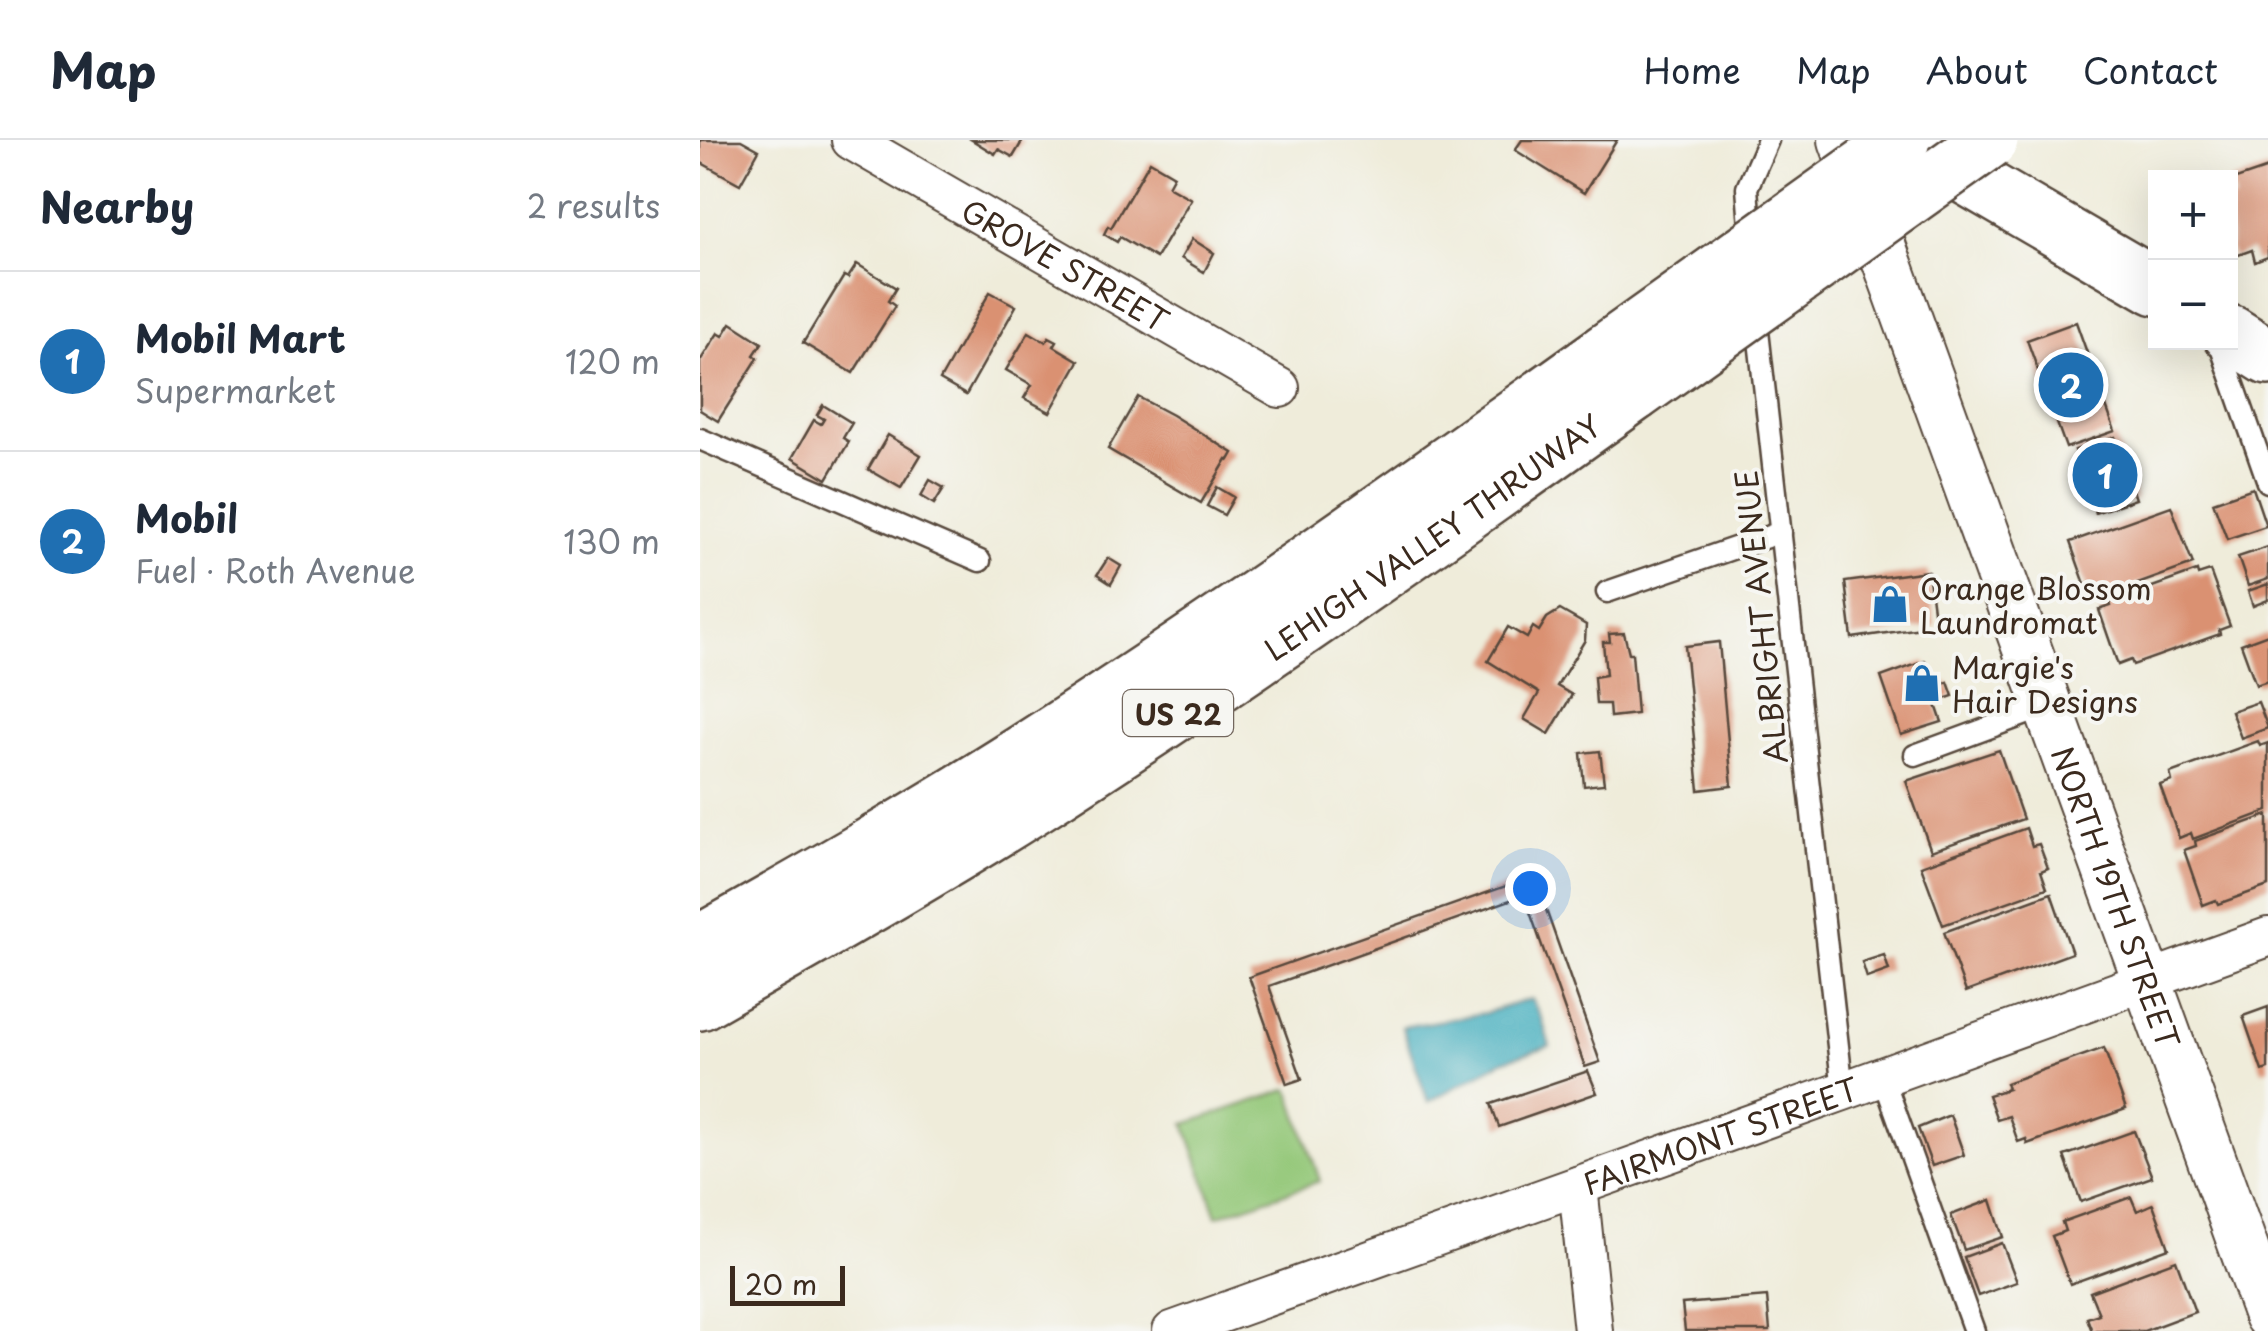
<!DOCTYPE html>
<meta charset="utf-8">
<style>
:root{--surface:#fff;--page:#f2f2f3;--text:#1f2937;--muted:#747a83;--line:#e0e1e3;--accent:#1f6fb2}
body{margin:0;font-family:"Playpen Sans",sans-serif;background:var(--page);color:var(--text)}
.controls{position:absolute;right:30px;top:30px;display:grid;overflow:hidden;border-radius:0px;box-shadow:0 10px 40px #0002}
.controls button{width:90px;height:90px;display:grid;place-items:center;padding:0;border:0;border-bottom:2px solid var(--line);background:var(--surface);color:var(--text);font:50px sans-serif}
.scale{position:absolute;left:30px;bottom:25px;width:115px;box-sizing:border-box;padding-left:10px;border:5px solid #3b2a1e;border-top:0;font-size:28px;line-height:35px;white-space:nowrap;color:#3b2a1e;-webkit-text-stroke:8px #f6f6f2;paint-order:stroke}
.you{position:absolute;left:830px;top:748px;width:35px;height:35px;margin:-25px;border:8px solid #fff;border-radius:50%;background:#1a73e8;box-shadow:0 0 0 15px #1a73e833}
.badge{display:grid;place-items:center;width:65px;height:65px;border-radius:50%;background:var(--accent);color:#fff;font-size:32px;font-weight:700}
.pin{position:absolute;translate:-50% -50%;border:5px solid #fff;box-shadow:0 2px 10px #0006}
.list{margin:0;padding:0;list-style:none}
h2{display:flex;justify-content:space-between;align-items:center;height:130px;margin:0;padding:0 40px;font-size:42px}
h2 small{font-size:32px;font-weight:400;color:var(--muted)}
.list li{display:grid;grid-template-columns:65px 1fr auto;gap:30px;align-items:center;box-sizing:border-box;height:180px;padding:0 40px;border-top:2px solid var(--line)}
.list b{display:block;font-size:38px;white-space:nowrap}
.list p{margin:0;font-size:32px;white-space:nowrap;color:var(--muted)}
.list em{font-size:32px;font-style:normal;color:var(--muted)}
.map{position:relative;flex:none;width:1568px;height:1191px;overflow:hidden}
header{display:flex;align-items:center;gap:60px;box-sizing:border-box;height:140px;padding:0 50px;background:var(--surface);border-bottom:2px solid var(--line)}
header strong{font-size:48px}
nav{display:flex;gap:55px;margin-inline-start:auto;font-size:35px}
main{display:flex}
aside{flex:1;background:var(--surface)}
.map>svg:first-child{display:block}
</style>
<header>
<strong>Map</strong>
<nav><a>Home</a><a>Map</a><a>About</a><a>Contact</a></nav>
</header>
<main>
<aside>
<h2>Nearby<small>2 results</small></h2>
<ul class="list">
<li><span class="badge">1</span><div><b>Mobil Mart</b><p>Supermarket</p></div><em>120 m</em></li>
<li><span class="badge">2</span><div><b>Mobil</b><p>Fuel · Roth Avenue</p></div><em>130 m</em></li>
</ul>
</aside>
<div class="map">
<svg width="1568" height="1191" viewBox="0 0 1568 1191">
<rect width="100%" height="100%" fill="#f6f6f2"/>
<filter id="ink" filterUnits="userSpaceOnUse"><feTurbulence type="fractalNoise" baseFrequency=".01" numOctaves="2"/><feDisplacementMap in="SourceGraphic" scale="20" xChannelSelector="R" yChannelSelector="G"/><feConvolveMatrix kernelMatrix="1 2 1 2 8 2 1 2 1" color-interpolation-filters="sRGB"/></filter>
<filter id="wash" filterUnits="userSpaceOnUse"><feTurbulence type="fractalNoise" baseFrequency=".0048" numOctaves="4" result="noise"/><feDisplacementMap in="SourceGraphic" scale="40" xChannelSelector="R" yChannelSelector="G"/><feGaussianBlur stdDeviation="2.25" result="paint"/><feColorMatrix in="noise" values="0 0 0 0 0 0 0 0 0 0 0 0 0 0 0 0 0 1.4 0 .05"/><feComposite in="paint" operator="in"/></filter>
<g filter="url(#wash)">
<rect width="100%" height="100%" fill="#efecda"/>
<path fill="#94c879" stroke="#68794c" stroke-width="2.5" d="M589,949l31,92 -103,35 -32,-92z"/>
<path fill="#3eabbc" stroke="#3c6a6d" stroke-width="2.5" d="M831,859l11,20 8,27 -45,14 -77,42 -26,-75 83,-14z"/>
<g id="blocks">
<g fill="#da9172">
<path d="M0,0h41l18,10 -19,34 -40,-22z"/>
<path d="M272,0h51l-10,17 -15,-8 -3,5z"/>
<path d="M822,0h95l-33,53 -69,-43z"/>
<path d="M450,21l24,14 -6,11 23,13 -35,59 -36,-21 -3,5 -13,-8 4,-8 3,2z"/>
<path d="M1568,28v89l-13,5 -3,-12 -19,7 -3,-8v-48l5,-2 -5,-18z"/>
<path d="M492,99l22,14 -10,19 -23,-14z"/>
<path d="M157,124l39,24 -8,13 7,5 -42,67 -50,-30 41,-67 4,2z"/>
<path d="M290,152l26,14 -50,89 -26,-15z"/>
<path d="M1376,182l39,109 -49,17 -39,-108z"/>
<path d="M31,183l31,20 -8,12 4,3 -40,63 -18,-11v-49l18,-28 5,3z"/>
<path d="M329,192l17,10 3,-5 8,4 -3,5 25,15 -29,51 -26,-14 8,-13 -26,-15z"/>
<path d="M438,257l34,18 61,38 -4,7 -2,-1 -26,44 -93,-54z"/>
<path d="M123,265l29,18 -9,15 6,4 -22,37 -35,-21 22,-38 7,4 3,-5 -7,-4z"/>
<path d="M188,295l33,20 -20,33 -33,-19z"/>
<path d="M1415,297l21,62 -41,14 -20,-63z"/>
<path d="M230,340l14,8 -10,16 -13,-8z"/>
<path d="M517,347l17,10 -10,18 -17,-9z"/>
<path d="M1553,348l13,38 -39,13 -14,-37z"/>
<path d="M1471,366l22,58 -102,37 -21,-59z"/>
<path d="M1568,407v32l-20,7 -10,-29z"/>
<path d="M408,418l13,8 -10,18 -14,-9z"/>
<path d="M1228,431l7,55 -83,12 -7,-56z"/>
<path d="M1497,431l1,4 12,-4 20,55 -11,4 1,4 -87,31 -2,-5 -13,5 -19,-55 12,-4 -1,-4z"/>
<path d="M1568,444v16l-15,6 -5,-15z"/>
<path d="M860,470l26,15 -1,15 -28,46 15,9 -23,39 -25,-15 15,-26 -51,-32 20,-34 19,11 6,-11 6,4 8,-13z"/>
<path d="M924,493l5,20h3l5,61 -27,3 -1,-13h-13l-2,-27 12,-2 -3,-33h7l-1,-8z"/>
<path d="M1568,494v47l-12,4 -15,-41z"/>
<path d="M1019,502l13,144 -33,4 -14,-144z"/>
<path d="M1225,521l9,27 14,-6 5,14 -18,6 7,20 -41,13 -20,-58z"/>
<path d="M1558,562l10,26 -27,10 -10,-27z"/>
<path d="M1558,601l2,5 8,-3v68l-75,28 -2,-6 -12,5 -19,-53 12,-4 -2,-8z"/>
<path d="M1299,610l24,69 -92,32 -25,-70z"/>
<path d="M900,611l4,33 -20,2 -3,-33z"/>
<path d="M1568,675v71l-50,18 -2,-4 -13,5 -19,-55 12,-4 -1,-5z"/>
<path d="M1326,688l6,18 7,-2 9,24 -7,3 6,17 -104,37 -22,-59z"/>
<path d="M834,736l66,186 -15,5 -61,-172 -255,91 33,93 -15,5 -38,-107z"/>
<path d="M1351,753l21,60 -106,39 -22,-60z"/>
<path d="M1184,815l5,15 -22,8 -5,-16z"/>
<path d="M1568,867v62l-6,2 -19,-55z"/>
<path d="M1404,908l22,61 -99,35 -1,-5 -8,3 -9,-26 -12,4 -9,-25 20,-6 -2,-6z"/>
<path d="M888,931l9,22 -98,34 -8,-23z"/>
<path d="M1250,975l14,40 -32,11 -14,-38z"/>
<path d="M1434,991l18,46 -71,25 -17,-46z"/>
<path d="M1431,1057l6,14 16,-7 16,44 -99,36 -18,-48 13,-5 -3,-9z"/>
<path d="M1291,1060l12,37 -39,13 -13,-35z"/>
<path d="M1302,1103l15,39 -39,14 -14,-39z"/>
<path d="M1476,1120l19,52 -51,19h-52l-5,-13 12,-4 -9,-22z"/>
<path d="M1067,1157l3,34h-85l-3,-27z"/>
</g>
</g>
</g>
<g filter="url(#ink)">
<use href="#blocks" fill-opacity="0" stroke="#56473a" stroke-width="2.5"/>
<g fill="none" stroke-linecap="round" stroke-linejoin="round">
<g stroke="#56473a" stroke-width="25">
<g id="service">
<path d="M1051,99l-4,-51 21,-48"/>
<path d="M1056,173l87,778"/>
<path d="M1519,202l49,140"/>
<path d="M0,299l280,122"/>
<path d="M907,452l174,-60"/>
<path d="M1215,615l133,-49"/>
<path d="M1183,937l91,254"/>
</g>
</g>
<g stroke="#56473a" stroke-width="42">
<g id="minor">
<path id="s1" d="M151,0l429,248"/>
<path d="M878,1046l15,145"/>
<path id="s2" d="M472,1191l671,-240 425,-154"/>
</g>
</g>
<g stroke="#56473a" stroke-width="52">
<g id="tertiary">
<path id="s3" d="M1143,0l425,1175"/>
</g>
</g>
<g stroke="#56473a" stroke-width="60">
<g id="secondary">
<path d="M1212,5l244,142"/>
<path d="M1530,193l38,24"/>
</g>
</g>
<g stroke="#56473a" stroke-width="60">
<g id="motorway">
<path d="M0,803c103,-58 207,-117 307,-180 204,-130 401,-270 598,-411"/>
<path id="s4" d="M0,862c112,-64 225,-127 334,-196 205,-131 403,-271 601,-413"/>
</g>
</g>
<use href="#service" stroke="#fff" stroke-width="20"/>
<use href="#minor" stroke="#fff" stroke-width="38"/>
<use href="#tertiary" stroke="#fff" stroke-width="48"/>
<use href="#secondary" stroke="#fff" stroke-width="55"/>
<use href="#motorway" stroke="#fff" stroke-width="55"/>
<g stroke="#56473a" stroke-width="60" stroke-linecap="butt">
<g id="motorway-bridge">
<path d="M905,212l297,-212"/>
<path d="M935,253l355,-253"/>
</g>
</g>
<use href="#motorway-bridge" stroke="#fff" stroke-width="55"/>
</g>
</g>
<defs>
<g id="shop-bare" transform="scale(3)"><path d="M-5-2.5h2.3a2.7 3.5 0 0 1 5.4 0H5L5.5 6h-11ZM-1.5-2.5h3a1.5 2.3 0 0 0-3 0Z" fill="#1f6fb2" stroke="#f6f6f2" stroke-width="2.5" paint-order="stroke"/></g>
</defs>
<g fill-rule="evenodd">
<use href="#shop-bare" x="1190" y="464"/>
<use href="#shop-bare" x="1222" y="543"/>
</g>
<g text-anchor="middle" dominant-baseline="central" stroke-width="8" stroke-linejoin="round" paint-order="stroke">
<rect fill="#f6f6f2" stroke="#73675e" stroke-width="2.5" x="423" y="550" width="110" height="46" rx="8"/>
<g font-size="28" font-weight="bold" fill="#3b2a1e">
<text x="478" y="573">US 22</text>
</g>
<g font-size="30" fill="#3b2a1e" stroke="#f6f6f2">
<text stroke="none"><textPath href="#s1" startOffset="248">GROVE STREET</textPath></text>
<text stroke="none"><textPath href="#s4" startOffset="868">LEHIGH VALLEY THRUWAY</textPath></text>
<text transform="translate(1060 477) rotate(-96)">ALBRIGHT AVENUE</text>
<text stroke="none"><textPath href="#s3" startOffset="805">NORTH 19TH STREET</textPath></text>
<text stroke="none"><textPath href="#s2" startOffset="582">FAIRMONT STREET</textPath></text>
</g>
<g font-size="30" fill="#3b2a1e" stroke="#f6f6f2" text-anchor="start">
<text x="1220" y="447">Orange Blossom<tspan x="1220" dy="34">Laundromat</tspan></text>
<text x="1252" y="526">Margie's<tspan x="1252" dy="34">Hair Designs</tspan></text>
</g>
</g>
</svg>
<div class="controls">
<button>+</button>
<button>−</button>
</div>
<div class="scale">20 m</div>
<div class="you"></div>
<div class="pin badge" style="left:1405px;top:335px">1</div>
<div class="pin badge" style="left:1371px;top:245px">2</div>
</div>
</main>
